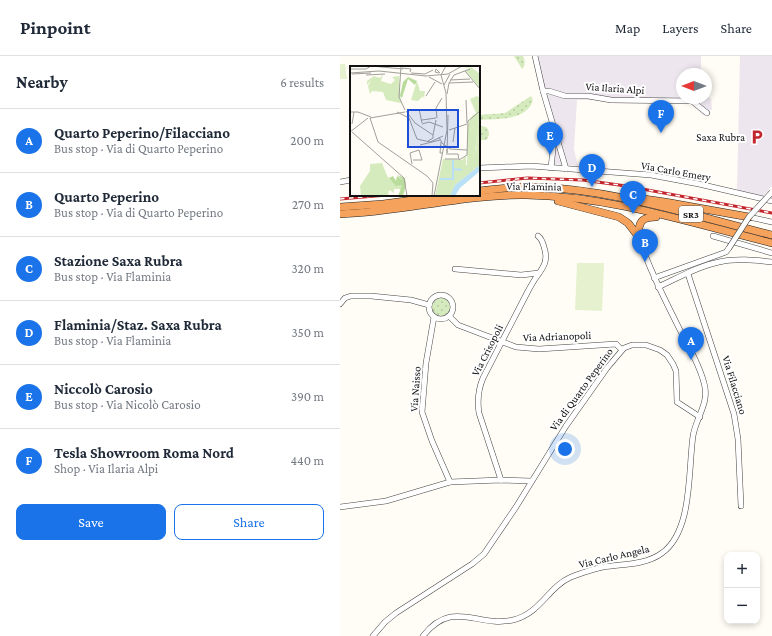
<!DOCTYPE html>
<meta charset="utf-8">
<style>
:root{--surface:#fff;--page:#f6f6f7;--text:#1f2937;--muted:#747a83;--line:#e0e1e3;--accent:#1a73e8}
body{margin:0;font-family:"Crimson Pro",serif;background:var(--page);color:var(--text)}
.controls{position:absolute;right:12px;bottom:12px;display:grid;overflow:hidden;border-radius:8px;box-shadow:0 2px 6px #0003}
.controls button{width:36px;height:36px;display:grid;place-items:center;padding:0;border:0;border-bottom:1px solid var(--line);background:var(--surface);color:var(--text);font:20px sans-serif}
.compass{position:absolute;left:336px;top:12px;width:36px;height:36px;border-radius:50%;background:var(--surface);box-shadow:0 2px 6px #0003;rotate:270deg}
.you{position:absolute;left:225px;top:393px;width:14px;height:14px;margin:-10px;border:3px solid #fff;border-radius:50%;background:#1a73e8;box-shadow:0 0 0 6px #1a73e833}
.badge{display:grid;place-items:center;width:26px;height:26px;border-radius:50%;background:var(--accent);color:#fff;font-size:13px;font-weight:700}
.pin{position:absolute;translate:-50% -33px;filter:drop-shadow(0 1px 2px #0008)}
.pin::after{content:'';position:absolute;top:21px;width:14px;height:12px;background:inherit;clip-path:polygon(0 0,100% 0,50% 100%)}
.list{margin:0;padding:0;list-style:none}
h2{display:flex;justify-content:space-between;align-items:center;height:52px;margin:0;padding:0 16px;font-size:17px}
h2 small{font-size:13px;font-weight:400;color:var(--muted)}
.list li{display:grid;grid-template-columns:26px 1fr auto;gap:12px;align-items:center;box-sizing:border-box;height:64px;padding:0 16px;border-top:1px solid var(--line)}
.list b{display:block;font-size:15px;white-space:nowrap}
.list p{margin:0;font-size:13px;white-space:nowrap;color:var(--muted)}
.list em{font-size:13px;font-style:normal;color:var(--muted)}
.actions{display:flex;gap:8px;padding:12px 16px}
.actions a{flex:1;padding:9px 0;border:1px solid var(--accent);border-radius:8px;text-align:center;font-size:14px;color:var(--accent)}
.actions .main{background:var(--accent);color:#fff}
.map{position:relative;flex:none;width:432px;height:580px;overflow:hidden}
header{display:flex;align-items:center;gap:24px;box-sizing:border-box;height:56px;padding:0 20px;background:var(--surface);border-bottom:1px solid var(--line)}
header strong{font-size:19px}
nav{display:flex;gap:22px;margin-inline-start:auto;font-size:14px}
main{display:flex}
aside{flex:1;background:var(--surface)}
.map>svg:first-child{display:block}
</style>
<header>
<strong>Pinpoint</strong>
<nav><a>Map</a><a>Layers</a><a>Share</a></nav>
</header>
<main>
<aside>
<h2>Nearby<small>6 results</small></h2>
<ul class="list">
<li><span class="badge">A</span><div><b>Quarto Peperino/Filacciano</b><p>Bus stop · Via di Quarto Peperino</p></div><em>200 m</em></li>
<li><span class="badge">B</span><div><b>Quarto Peperino</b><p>Bus stop · Via di Quarto Peperino</p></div><em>270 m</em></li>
<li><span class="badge">C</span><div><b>Stazione Saxa Rubra</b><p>Bus stop · Via Flaminia</p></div><em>320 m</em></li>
<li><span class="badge">D</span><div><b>Flaminia/Staz. Saxa Rubra</b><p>Bus stop · Via Flaminia</p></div><em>350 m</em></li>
<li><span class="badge">E</span><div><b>Niccolò Carosio</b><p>Bus stop · Via Nicolò Carosio</p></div><em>390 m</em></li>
<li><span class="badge">F</span><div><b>Tesla Showroom Roma Nord</b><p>Shop · Via Ilaria Alpi</p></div><em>440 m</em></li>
</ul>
<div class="actions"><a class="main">Save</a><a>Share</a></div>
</aside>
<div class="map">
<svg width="432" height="580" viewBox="0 0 432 580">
<defs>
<pattern id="grass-dots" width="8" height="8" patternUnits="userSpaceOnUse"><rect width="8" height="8" fill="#d5ebbd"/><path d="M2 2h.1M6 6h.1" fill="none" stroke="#b6c8a1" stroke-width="1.8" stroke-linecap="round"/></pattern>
</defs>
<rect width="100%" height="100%" fill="#fffdf5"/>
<g fill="#eee6ef">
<path d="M196,0h165v18h-19v24h24v-1l5,1 1,11 -8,7 -14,-13 -80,-1 -16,-2h-17l-3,49 4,17 -25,-2 2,-26z"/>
<path d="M400,0h32v130l-9,11 -26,-6z"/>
</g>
<g fill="url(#grass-dots)">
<path d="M174,0h9c2,5 3,9 -1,13z"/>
<path d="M191,40c2,4 2,5 0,9 -10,16 -36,14 -52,15v-5l26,-2z"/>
<path d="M139,70l7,1c4,4 4,9 0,13h-7z"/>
<circle cx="101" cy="251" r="9"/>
</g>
<g fill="#e6f2cf">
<path d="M0,8h5l2,15h-7z"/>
<path d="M237,207h27l-2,48 -27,-1z"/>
</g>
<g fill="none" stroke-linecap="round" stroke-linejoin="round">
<g stroke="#444" stroke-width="6">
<g id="minor">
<path d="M195,0l8,35 23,78"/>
<path d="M203,35h6l16,5h23l23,4 81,1 15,12"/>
<path d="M139,112l52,-2 120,9 48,9 73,17"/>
<path d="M211,112l2,-19v-19"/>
<path d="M0,126l11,-2"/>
<path d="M409,161l23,5"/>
<path d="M373,180l59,17"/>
<path d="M115,213l66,6 18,-2"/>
<path d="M348,218l46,140 4,25 3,67"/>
<path d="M314,222l64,-23 8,-3 3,-4"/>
<path d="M318,231c20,-9 40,-21 61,-25 17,-4 36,-2 53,0"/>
<circle cx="101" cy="251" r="12"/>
<path d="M0,248l5,-6 6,-2h20l40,4 18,5"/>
<path d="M109,260l9,9 58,22 23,2 77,-5 6,6"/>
<path d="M94,261l-8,46 -4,49 10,29 18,41"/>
<path d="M161,424l-22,-67c-2,-13 -1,-23 4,-35l44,-85c2,-4 5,-9 8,-14 8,-11 14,-18 9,-32 -1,-4 -2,-8 -6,-11"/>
<path d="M0,451l46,-6 64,-19 51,-2 30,1"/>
<path d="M33,580l12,-14 11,-9 76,-49 12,-10 32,-47 50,-81 41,-58 17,-20 8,-3h14l14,5 7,5 6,9 3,7 1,31 23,15"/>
<path d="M83,580c30,-38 54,-8 90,-16 28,-7 35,-33 58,-43 11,-4 21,-8 32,-10 20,-3 43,-2 59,-14 31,-22 26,-83 31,-117 3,-19 17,-33 11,-53 -5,-20 -16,-37 -25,-55 -15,-30 -30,-60 -41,-92"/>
</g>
</g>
<g stroke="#222" stroke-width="8">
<g id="highway">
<path d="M139,135c18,-2 36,-5 55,-4 81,2 160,29 238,48"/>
<path d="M297,142l28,4 84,15"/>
<path d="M218,145l61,16 9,6 10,13"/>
<path d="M0,151l43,-3 67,-9"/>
<path d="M0,158c62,-2 124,-20 186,-19 84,1 165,28 246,48"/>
<path d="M298,180c1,-14 3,-19 18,-19"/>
</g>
</g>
<use href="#minor" stroke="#fff" stroke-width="5"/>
<use href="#highway" stroke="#f5a25d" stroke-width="7"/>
<g stroke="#c4262e" stroke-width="3">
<g id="rail">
<path d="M139,127l48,-5 56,2 43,6 146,27"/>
<path d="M0,143l47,-4"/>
</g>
</g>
<use href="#rail" stroke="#fff" stroke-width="1.5" stroke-dasharray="4.5" stroke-linecap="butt"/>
<g stroke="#444" stroke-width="6" stroke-linecap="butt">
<path id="minor-bridge" d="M389,192l20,-31 23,-25"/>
</g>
<use href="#minor-bridge" stroke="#fff" stroke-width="5"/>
</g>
<defs>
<g id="parking-bare" transform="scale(1.2)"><path d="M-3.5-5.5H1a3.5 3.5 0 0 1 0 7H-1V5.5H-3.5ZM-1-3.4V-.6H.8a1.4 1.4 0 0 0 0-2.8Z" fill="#c4262e" stroke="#fff" stroke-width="2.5" paint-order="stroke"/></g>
</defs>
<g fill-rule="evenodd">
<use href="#parking-bare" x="417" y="81"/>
</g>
<g text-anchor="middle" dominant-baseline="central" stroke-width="4" stroke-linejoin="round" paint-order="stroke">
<rect fill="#fff" stroke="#585858" stroke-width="1" x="339" y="150" width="24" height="16" rx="3"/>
<g font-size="10" font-weight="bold" fill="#111">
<text x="351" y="158">SR3</text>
</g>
<g font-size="11" fill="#111" stroke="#fff">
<text transform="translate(275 32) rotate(4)">Via Ilaria Alpi</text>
<text transform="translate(336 115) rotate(10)">Via Carlo Emery</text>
<text transform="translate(194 130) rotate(1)">Via Flaminia</text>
<text transform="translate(217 280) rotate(-2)">Via Adrianopoli</text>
<text transform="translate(147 294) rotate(-63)">Via Crisopoli</text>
<text transform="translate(395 329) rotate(73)">Via Filacciano</text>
<text transform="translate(75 333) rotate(-86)">Via Naisso</text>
<text transform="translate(241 333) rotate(-54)">Via di Quarto Peperino</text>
<text transform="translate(274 500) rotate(-13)">Via Carlo Angela</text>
</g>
<g font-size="11" fill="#111" stroke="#fff" text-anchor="end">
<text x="405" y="81">Saxa Rubra</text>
</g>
</g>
<g transform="translate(10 10)">
<rect width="130" height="130" fill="#fffdf5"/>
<path d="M120,0l10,8v14l-14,-17 5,-4 -10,2zM33,8l-2,7 10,3 4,-4 -3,-3 7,-1 2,27 -15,-3 -3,-8 -11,-1 -2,3 -2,-8 3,-6 -4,5v-4l7,-5 6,2zM67,15l3,10h5l-1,8 -1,-3 -5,5 -7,-1zM127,30l3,2v67l-25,20 -4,11h-16l8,-37 19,1 4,-4v9h1l1,-41 4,-8 7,-5 -3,2 -6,-14zM130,60l-3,27 -7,1h6l2,-25 -3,23v-24l-2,24h-4l2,-24zM32,97l6,15 9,8 4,-2 2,2 -2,3h-7v4l-5,-3 -1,6h-27l-1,-10 10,-15v-7z" fill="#d5ebbd" fill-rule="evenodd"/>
<path d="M58,11l9,4 -2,4 -7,-6 -6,19 -2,-2 3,-14zM35,108l4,4 4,-2 3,5 1,-5 7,5 -7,-6 8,3 1,7 -3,11h-5l4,-11 -6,1z" fill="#b9dc9c"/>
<path d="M126,60h4l-3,28 -3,1 -5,-1 7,-1 2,-24 -3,23h-6v-16l1,-7z" fill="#d5ebbd"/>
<path d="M130,99v6l-20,17 -5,8h-5l5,-11z" fill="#b9e0f7"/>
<path fill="none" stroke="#b9e0f7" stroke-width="2" d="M103,94v9l9,1M90,113h13v-10"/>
<path fill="none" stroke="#a09f9a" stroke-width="1" d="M51,0l-2,31 6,13M52,2l9,1 -1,3M0,3h16M16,3l5,-3 32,3M115,5l15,18M0,7l29,-2 47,5 22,-2 14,-8M61,7l14,1 8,-4M89,7l-4,-1 1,-3 4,4M2,8l19,-1M16,9l19,-1M104,9l16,-6M79,11l13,7M100,14l20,-1M99,17l24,-1M94,19l6,-11M97,28l2,-11 5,-8M76,30l9,-14M116,34l1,23M69,43l3,14M56,45l9,12 18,12v3l-5,3M0,46h8l13,5M47,46l12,6 8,21 13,3 13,-6M20,52l8,24 49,34 6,7 -1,13M20,52l35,-6M87,52l-1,-10 6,-10M72,54l14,-2M2,58l2,-12M72,58l7,-2 14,5M99,64l18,-6M0,66l18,-14M2,66l52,46 3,18M83,69l3,-15M89,71l3,6 8,6 17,1M91,76l-1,11h3M103,76l2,-14M70,79l20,-5M97,83v4l1,-38M96,88h12l1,6M95,93h13M109,94l8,-5 1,-34 12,-10M62,98l-2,-11 9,-3 3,10h-9M84,130l13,-66 -1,-37 -5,-18 5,-9"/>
<path fill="#1d4ed8" fill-opacity="0.15" stroke="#1d4ed8" stroke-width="2" d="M58,44h50v37h-50z"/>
<rect width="130" height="130" fill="none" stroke="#111" stroke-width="2"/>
</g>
</svg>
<div class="controls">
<button>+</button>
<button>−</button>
</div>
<svg class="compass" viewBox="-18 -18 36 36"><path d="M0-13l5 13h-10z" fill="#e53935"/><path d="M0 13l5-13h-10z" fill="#747a83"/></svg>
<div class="you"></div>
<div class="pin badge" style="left:351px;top:304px">A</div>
<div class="pin badge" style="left:305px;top:206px">B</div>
<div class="pin badge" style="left:293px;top:158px">C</div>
<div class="pin badge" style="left:252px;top:131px">D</div>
<div class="pin badge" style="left:210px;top:99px">E</div>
<div class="pin badge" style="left:321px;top:77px">F</div>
</div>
</main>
